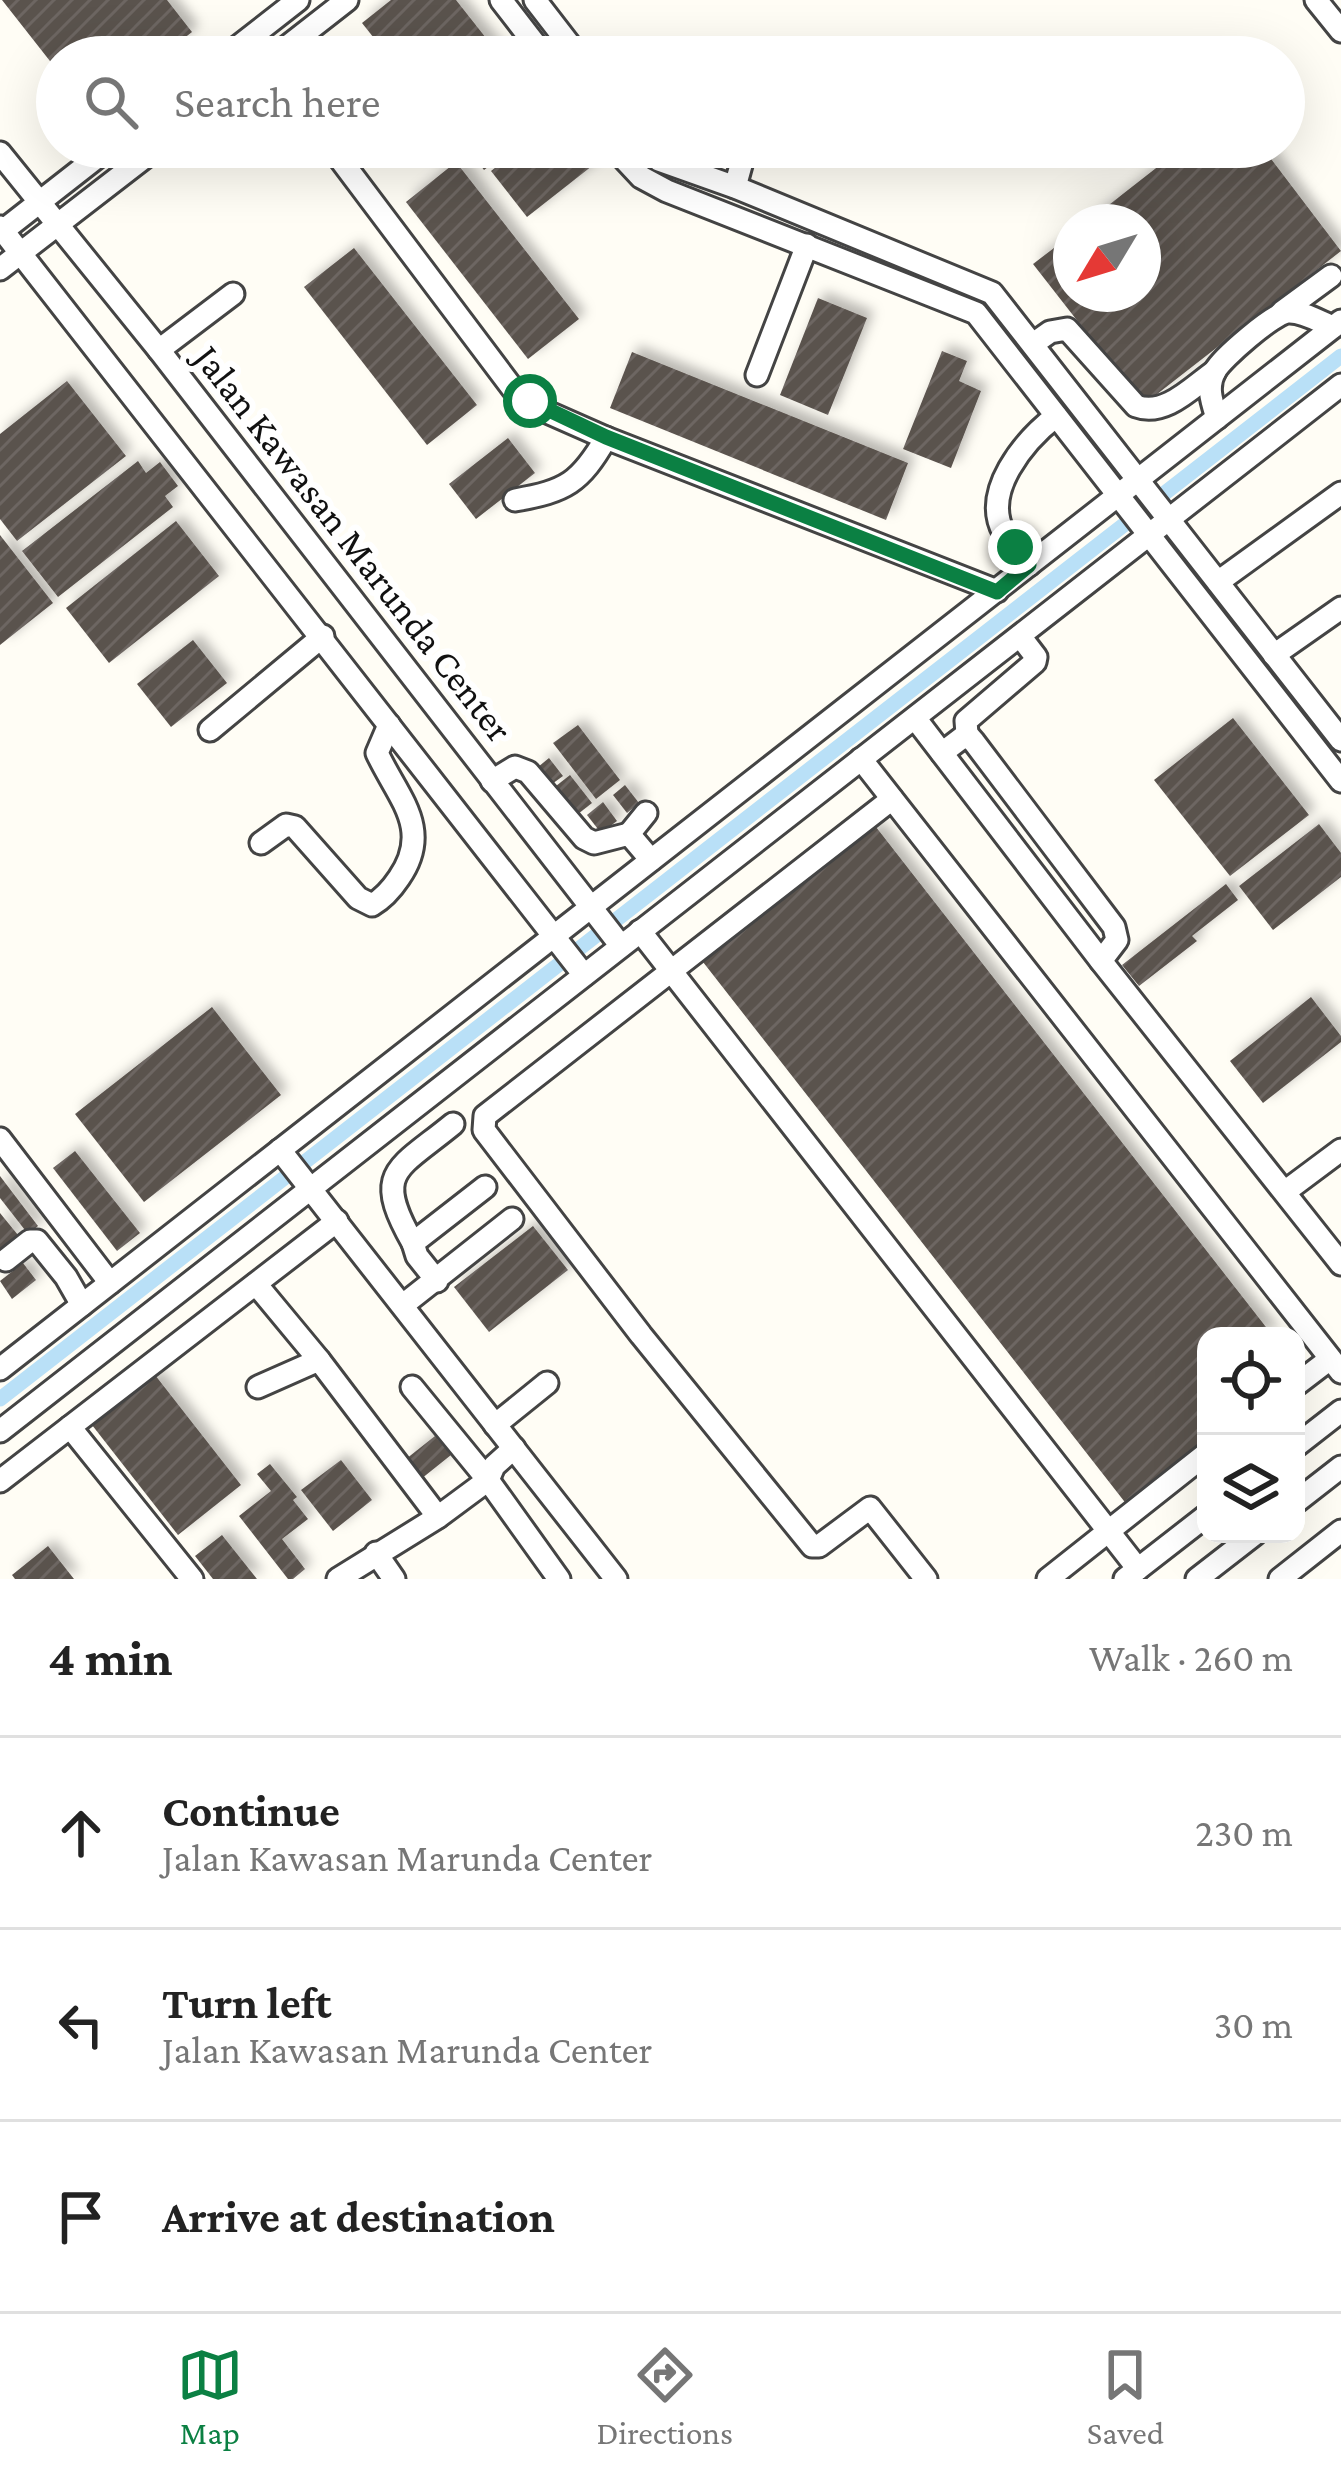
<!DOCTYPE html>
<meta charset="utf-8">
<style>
:root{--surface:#fff;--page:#f6f6f6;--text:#222;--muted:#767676;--line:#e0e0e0;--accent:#0b8043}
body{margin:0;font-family:"Crimson Pro",serif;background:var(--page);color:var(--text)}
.controls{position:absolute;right:36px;bottom:36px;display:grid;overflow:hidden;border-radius:24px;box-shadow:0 12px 48px #0002}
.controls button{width:108px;height:108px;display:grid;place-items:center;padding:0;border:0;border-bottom:3px solid var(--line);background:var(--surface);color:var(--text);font:60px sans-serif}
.compass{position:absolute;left:1053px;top:204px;width:108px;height:108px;border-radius:50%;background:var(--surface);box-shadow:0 12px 48px #0002;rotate:232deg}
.stop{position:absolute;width:36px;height:36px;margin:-27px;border:9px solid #0b8043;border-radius:50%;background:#fff}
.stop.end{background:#0b8043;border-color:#fff;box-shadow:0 3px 12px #0008}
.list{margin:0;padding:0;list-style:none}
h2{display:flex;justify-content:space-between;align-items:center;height:156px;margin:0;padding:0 48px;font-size:51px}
h2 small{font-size:39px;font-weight:400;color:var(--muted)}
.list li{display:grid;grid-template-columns:78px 1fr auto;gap:36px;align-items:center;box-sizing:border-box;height:192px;padding:0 48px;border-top:3px solid var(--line)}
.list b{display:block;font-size:45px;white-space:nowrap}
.list p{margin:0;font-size:39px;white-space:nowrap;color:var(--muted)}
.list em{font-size:39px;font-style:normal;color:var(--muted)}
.icon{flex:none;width:66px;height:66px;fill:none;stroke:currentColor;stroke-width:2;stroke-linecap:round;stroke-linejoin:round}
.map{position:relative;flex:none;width:1341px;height:1579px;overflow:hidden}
.search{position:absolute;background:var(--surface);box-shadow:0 12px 48px #0002;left:36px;right:36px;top:36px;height:132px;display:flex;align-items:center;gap:30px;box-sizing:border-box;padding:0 42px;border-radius:66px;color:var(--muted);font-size:45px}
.sheet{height:732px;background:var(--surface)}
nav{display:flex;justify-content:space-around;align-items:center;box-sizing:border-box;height:168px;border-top:3px solid var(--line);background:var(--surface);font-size:33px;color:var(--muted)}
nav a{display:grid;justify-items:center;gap:6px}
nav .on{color:var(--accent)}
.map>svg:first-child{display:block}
</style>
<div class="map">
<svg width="1341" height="1579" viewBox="0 0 1341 1579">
<defs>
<pattern id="building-hatch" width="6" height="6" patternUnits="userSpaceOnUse" patternTransform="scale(3)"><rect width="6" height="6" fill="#5a524d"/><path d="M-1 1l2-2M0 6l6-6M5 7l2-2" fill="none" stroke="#6d6662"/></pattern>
<filter id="shadow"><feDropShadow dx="7" dy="-7" stdDeviation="6" flood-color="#0004"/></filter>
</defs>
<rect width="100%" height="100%" fill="#fffdf5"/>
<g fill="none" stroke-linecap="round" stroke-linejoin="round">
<path stroke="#b9e0f7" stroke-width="15" d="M0,1399l1341,-1043"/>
</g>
<g fill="url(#building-hatch)" filter="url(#shadow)">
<path d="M2,0h165l25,32 -32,25h-103v13z"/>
<path d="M391,0h65l45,57h-112l-27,-34z"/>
<path d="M467,147h47l-30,23z"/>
<path d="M522,147h55l15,19 -65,51 -36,-46z"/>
<path d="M1183,147h79l79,104 -198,154 -110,-141 38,-29v59h72v-72h-56z"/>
<path d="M456,162l123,157 -51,40 -122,-157z"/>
<path d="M354,248l123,157 -50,40 -123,-158z"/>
<path d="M818,298l49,20 -39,97 -48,-20z"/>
<path d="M942,351l25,10 -8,20 22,10 -30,77 -48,-19z"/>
<path d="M632,352l276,111 -22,57 -276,-112z"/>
<path d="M67,381l59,75 -109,85 -17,-22v-85z"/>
<path d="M508,438l27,35 -59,46 -27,-35z"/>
<path d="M138,461l8,12 14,-11 18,24 -13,10 8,11 -115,90 -36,-46z"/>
<path d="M176,521l43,55 -110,87 -43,-55z"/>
<path d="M0,535l53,68 -53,42z"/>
<path d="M193,640l34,43 -56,44 -34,-43z"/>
<path d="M1233,718l76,97 -79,61 -76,-96z"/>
<path d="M578,725l42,55 -24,19 -43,-56z"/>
<path d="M549,758l14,18 -11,8 -14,-17z"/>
<path d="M570,775l22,28 -14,11 -22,-28z"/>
<path d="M625,785l14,18 -12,10 -14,-18z"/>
<path d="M603,802l14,19 -16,12 -14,-18z"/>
<path d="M1319,824l22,29v24l-68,53 -34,-44z"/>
<path d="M876,827l397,509h-67v116l-75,58 -428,-548z"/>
<path d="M1226,884l12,16 -46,36 5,5 -58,45 -17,-21z"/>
<path d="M1311,997l30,39v6l-78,61 -33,-42z"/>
<path d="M212,1007l69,88 -137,107 -69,-88z"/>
<path d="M75,1151l65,82 -23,18 -64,-83z"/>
<path d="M0,1176l38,50 -10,8 -28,-36z"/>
<path d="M0,1213l18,22 -18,14z"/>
<path d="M533,1226l35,44 -79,62 -35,-45z"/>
<path d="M23,1263l13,17 -24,19 -12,-18z"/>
<path d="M155,1375l86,110 -63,50 -86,-110z"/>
<path d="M435,1436l16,19 -30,24 -15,-20z"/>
<path d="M341,1460l31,40 -39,31 -32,-41z"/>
<path d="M270,1464l27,33 -4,3 15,19 -26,20 23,30 -12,10h-5l-49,-63 32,-25 -14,-17z"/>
<path d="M222,1535l35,44h-44l-18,-23z"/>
<path d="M48,1546l26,33h-59l-3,-4z"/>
</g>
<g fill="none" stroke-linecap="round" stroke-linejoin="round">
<g stroke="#444" stroke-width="27">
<g id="minor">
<path d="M501,0l44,57"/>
<path d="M535,0l44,57"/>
<path d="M1316,0l25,31"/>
<path d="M225,57l73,-57"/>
<path d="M274,57l73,-57"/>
<path d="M331,147l182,242 34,23 59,26 391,153"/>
<path d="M613,147l28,30 26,14 309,122 365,468"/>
<path d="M649,147l10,13 76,27 257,106 349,447"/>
<path d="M0,153l159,197 462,596"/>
<path d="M735,187l11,-40"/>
<path d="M0,227l584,748"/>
<path d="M0,233l110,-86"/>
<path d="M0,269l158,-122"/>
<path d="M1282,312l49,-36"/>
<path d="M1033,344l17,-12 17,-3 69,77c29,11 56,-19 79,-35"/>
<path d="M159,350l74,-56"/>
<path d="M757,375l50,-130"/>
<path d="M1217,418c-5,-16 -11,-31 -2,-47 7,-13 59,-58 73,-59 15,-1 32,10 45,15"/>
<path d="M515,500c51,-9 65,-17 91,-62"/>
<path d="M1029,565c-8,-10 -18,-21 -25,-32 -23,-41 20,-92 52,-117"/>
<path d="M1218,582l123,-89"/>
<path d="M1274,655l67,-47"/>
<path d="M915,718l186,243 240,303"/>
<path d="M210,730l113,-94"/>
<path d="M967,734l-1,-13 69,-59 1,-5 -16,-21"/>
<path d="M942,753l25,-19 7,8 140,185 3,13 -16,21"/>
<path d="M861,759l480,613"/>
<path d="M492,781l23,-14 13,5 56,66 10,5 35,-9 22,26"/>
<path d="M892,799l-407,317 -1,14 157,205 171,211h7l51,-38 56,71"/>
<path d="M629,834l17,-21"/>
<path d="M261,843l25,-18 9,2 63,71 14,7c12,-7 19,-15 27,-27 34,-49 -1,-80 -22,-125l12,-28"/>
<path d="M640,931l498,638"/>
<path d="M0,1139l110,144"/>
<path d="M280,1150l336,429"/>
<path d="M1286,1191l55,-41"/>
<path d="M413,1243c-41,-72 -16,-73 40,-119"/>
<path d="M6,1260l24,-19h7l29,36 16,28"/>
<path d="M437,1281l-20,-25 -4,-13 72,-56"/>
<path d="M256,1284l63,76"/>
<path d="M403,1305l109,-86"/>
<path d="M0,1369l1341,-1048"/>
<path d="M1296,1385l34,-26"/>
<path d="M258,1387l61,-27 119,157"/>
<path d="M412,1387l76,93 71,99"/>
<path d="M495,1425l52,-42"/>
<path d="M70,1427l122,152"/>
<path d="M0,1431l1341,-1046"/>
<path d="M1296,1446l45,-35"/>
<path d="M0,1481l337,-260"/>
<path d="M1296,1502l45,-35"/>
<path d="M376,1553l18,26"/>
<path d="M338,1579l100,-62 50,-37 6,-14 20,-18"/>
<path d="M1048,1579l158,-125"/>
<path d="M1125,1579l81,-63"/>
<path d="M1197,1579l58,-45"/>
<path d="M1280,1579l61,-48"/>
</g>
</g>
<use href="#minor" stroke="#fff" stroke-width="21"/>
</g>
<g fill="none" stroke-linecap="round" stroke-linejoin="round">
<path stroke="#0b8043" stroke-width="15" d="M530,401l76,36 391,155 32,-27 -14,-18"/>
</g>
<g text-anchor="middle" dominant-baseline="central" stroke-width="12" stroke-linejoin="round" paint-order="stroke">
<g font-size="39" fill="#111" stroke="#fff">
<text transform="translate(354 543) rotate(52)">Jalan Kawasan Marunda Center</text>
</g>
</g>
</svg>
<div class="controls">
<button><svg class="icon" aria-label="locate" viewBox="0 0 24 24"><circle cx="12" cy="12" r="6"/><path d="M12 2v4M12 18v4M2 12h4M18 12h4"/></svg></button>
<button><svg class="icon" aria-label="layers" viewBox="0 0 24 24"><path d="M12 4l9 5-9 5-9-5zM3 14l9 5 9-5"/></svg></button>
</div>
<svg class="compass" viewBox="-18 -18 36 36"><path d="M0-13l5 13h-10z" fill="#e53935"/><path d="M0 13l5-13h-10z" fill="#767676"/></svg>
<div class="stop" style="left:530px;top:401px"></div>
<div class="stop end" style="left:1015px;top:547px"></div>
<div class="search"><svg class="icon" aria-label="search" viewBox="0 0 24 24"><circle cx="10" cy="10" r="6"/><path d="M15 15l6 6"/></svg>Search here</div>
</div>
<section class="sheet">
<h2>4 min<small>Walk · 260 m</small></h2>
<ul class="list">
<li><svg class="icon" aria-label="ahead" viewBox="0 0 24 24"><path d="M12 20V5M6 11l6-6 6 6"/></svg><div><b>Continue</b><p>Jalan Kawasan Marunda Center</p></div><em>230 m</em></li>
<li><svg class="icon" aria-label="left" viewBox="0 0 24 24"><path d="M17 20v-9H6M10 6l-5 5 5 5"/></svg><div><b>Turn left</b><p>Jalan Kawasan Marunda Center</p></div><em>30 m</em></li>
<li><svg class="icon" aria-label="arrive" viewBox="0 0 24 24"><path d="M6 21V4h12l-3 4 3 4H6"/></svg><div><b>Arrive at destination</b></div></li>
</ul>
</section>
<nav>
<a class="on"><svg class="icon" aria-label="map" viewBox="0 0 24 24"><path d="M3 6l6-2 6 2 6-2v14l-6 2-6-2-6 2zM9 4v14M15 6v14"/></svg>Map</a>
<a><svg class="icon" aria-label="directions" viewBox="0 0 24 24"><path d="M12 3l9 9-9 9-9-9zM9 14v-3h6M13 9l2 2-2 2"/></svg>Directions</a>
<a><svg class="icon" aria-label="saved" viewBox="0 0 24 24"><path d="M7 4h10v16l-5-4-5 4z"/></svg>Saved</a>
</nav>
